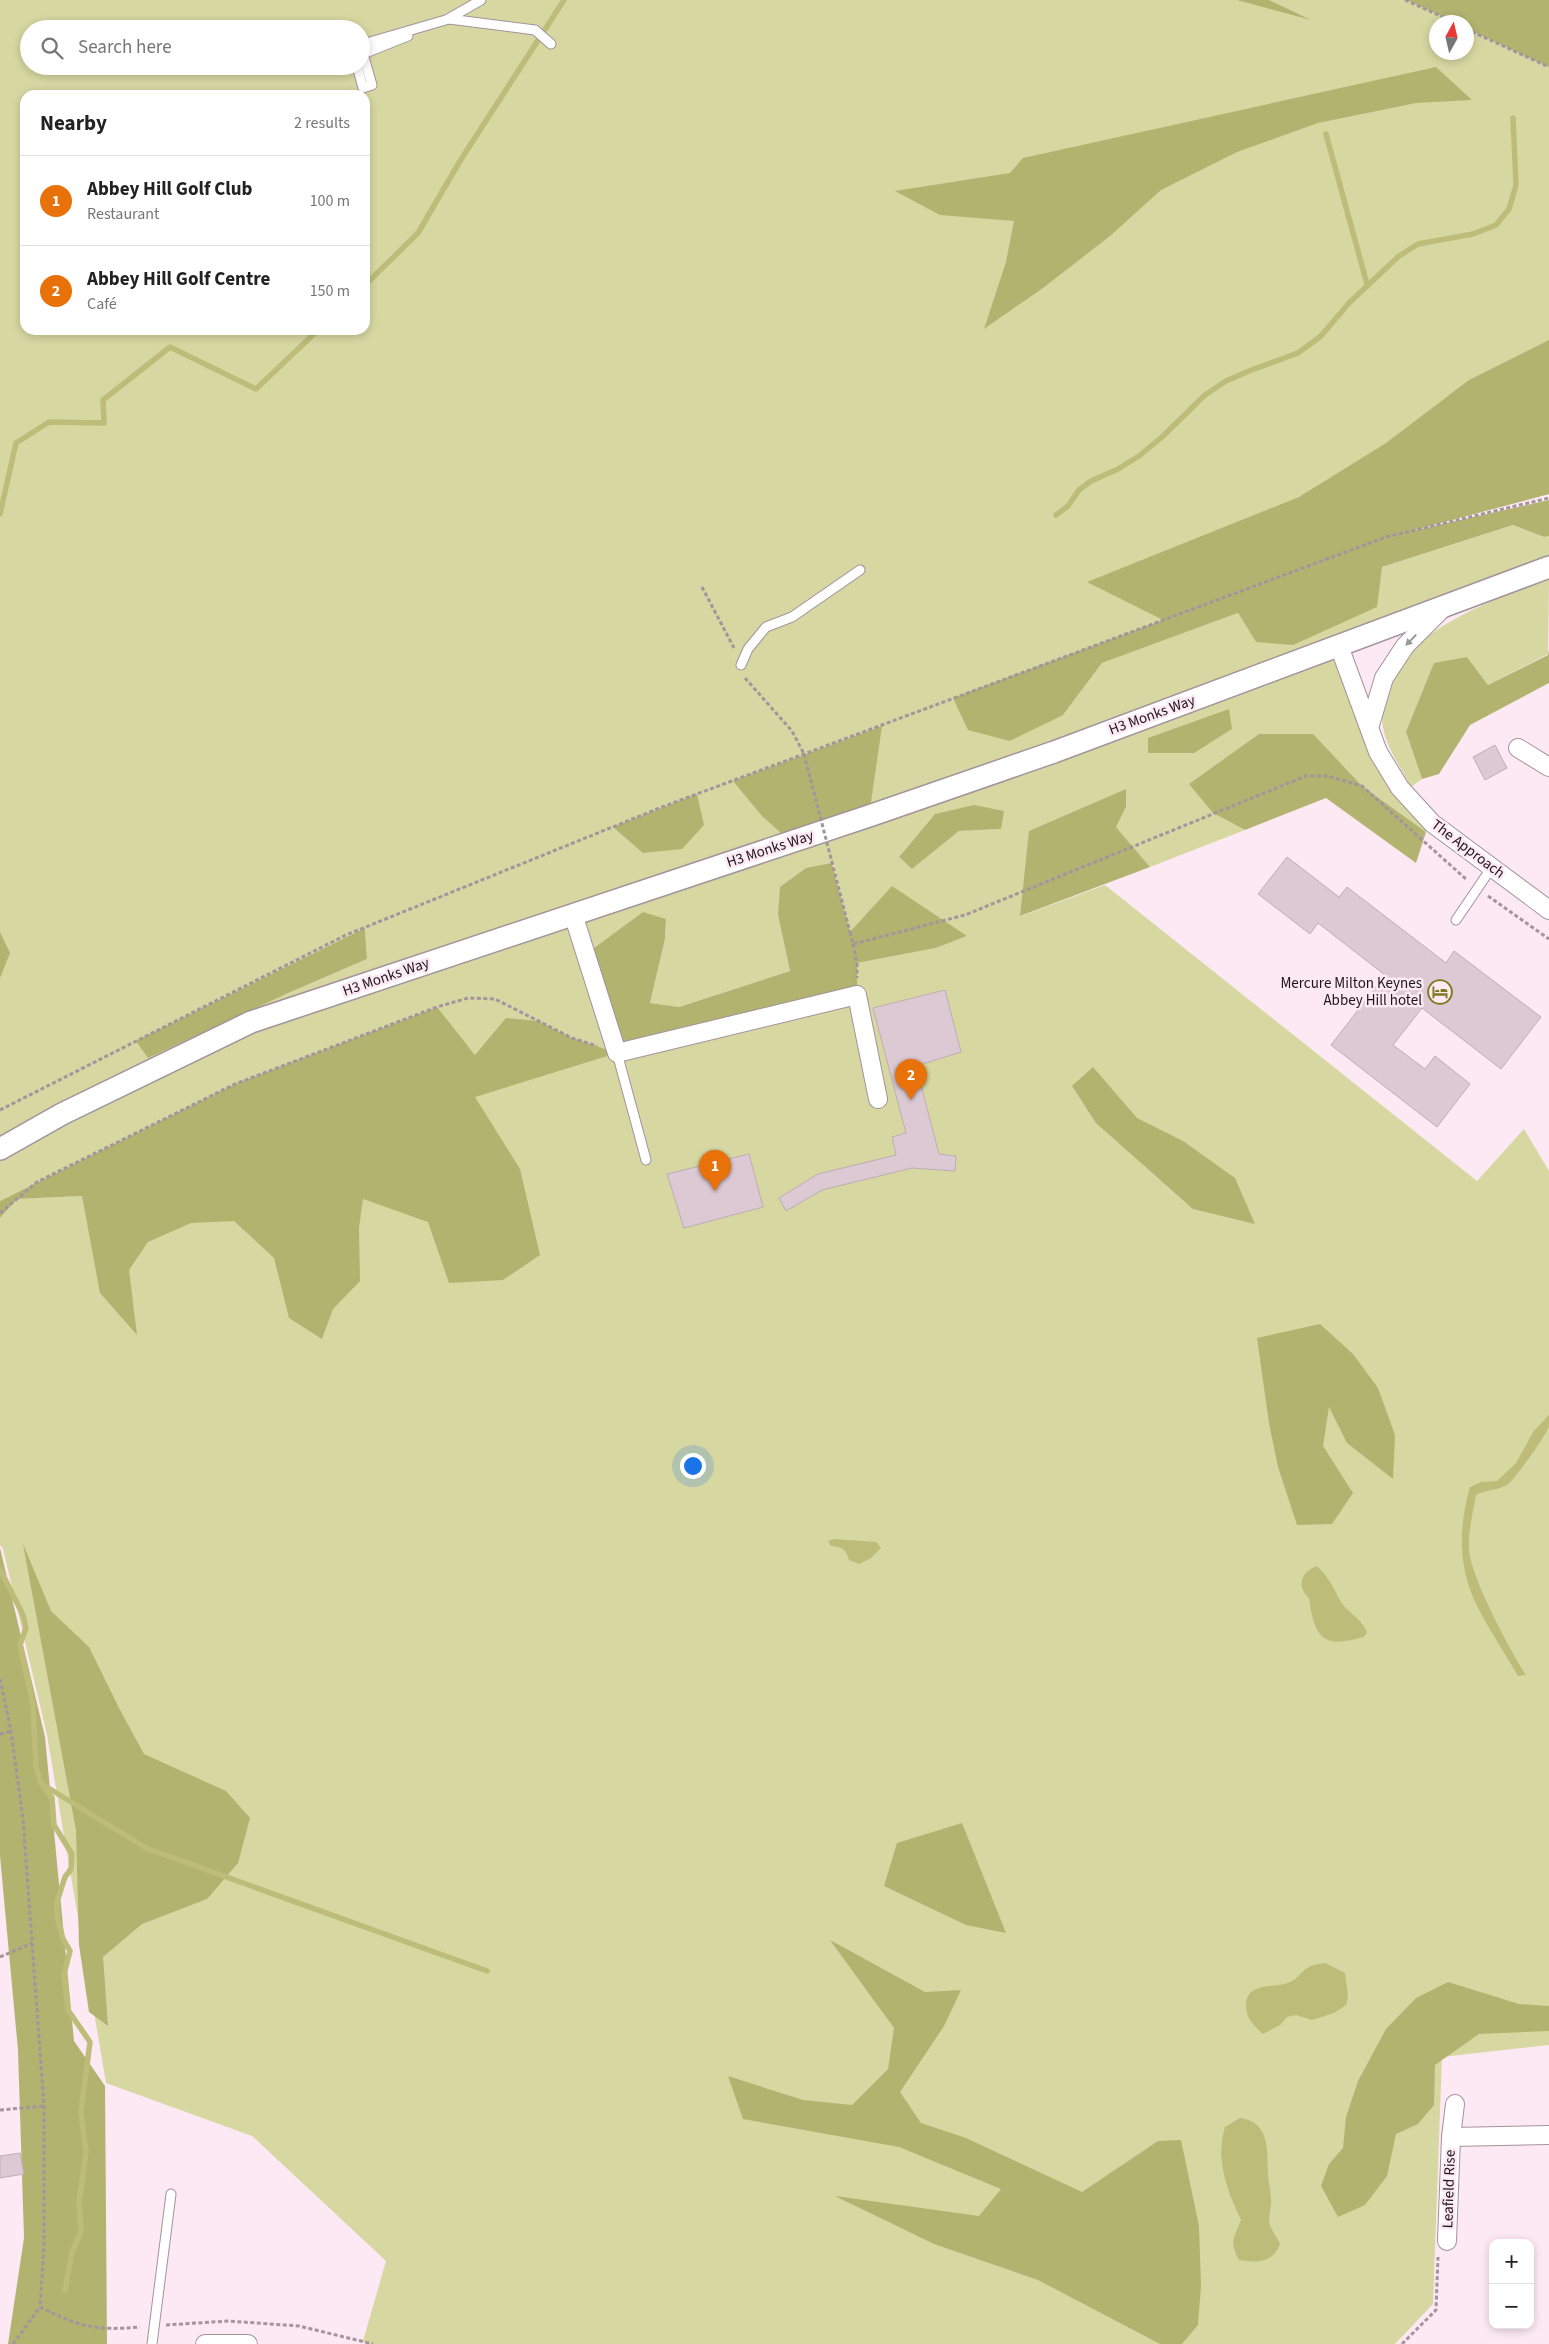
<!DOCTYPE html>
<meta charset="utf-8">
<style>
:root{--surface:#fff;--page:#f6f6f6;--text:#222;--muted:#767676;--line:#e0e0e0;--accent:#7b791f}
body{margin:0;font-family:"Source Sans 3",sans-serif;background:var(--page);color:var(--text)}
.controls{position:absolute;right:15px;bottom:15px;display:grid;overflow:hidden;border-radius:10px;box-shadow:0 2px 8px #0003}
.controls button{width:45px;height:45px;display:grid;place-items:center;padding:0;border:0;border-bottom:1px solid var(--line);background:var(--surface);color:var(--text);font:25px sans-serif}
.compass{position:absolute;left:1429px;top:15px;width:45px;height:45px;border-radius:50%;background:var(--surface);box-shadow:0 2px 8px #0003;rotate:8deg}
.you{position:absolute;left:692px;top:1465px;width:18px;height:18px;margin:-12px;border:4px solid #fff;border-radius:50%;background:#1a73e8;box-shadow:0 0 0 8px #1a73e833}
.badge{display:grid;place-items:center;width:32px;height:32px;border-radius:50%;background:var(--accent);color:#fff;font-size:16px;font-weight:700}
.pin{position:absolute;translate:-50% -41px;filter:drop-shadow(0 1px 2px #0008)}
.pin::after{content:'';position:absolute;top:26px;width:18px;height:15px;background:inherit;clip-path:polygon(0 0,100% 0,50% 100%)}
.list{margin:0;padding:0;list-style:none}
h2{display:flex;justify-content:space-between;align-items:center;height:65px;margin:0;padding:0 20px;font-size:21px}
h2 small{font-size:16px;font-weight:400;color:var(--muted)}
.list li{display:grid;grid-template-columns:32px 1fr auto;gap:15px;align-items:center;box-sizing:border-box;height:90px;padding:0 20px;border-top:1px solid var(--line)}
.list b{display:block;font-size:19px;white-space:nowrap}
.list p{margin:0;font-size:16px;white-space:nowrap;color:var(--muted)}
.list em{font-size:16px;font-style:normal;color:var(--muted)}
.icon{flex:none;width:28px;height:28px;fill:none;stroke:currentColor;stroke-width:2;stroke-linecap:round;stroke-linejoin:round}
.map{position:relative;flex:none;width:1549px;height:2344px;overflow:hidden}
.search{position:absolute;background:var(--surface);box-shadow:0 2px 8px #0003;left:20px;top:20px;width:350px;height:55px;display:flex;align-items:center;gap:12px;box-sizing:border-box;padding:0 18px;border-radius:28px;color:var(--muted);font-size:19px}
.panel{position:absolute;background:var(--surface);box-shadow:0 2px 8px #0003;left:20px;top:90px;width:350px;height:245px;border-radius:15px}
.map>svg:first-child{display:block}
</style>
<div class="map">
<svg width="1549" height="2344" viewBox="0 0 1549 2344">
<rect width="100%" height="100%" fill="#fde9f3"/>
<g fill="#d7d7a2" fill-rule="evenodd">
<path d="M0,0h1405l49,22h-18v30h30l1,-23 82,38v427l-163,43 -433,162 110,16 39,-52 136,-50 18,29 126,-75 131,-42 31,12 5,-1v20l-103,38 -110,44 34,87 62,98 -6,9 -64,-46 -49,-51 -100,78 32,17 -95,37 -34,-40 10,-20 -105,109 84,-31 372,296 47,-52 25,42v874l-107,12 -9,247 -38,40h-1028l-4,-3 23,-80 -134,-125 -146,-53 -59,-348 -44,-186 -3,-4v-327l17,-19 65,-3 380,-120 110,-38 -34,-17 -63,34 -39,-48 -201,77 -235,117zM29,29h332v37h-332zM25,95h340v235h-340zM935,814l66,15 -42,2 -47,38 -13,-12zM833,863l17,69 117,4 -31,12 -79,15 -239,90 48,-134 -1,20 -15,64 29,4 111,-36 -12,-56zM365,928l2,31 -81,35 -150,48z"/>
<path d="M1549,579l-1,75 -60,31 -21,-28 -61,75 16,47 -11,8c-11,-21 -29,-45 -29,-70 0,-7 3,-16 5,-23 17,-66 105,-93 162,-115z"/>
</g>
<g fill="#b3b370">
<path d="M1237,0h32l42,20z"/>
<path d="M1406,0h143v67l-82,-38 -1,-7h-12z"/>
<path d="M1436,67l36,33 -56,3 -98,20 -81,29 -76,38 -51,46 -67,52 -59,41 22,-67 8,-41 -74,-6 -45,-24 115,-18 13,-15z"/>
<path d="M1549,340v154l-142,38 142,-32v36l-5,1 -31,-12 -131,42 -5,40 -84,38 -37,-3 -18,-29 -136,50 -39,52 -53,26 -42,-11 -15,-32 210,-78 -76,-38 212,-85 87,-54 83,-63z"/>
<path d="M1549,650v33l-79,42 -31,49 -17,5 -16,-47 28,-69 33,-6 21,28 60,-30z"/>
<path d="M1229,709l3,20 -38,24h-46v-15z"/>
<path d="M882,726l-13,90 -77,27 -30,-27 -29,-35z"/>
<path d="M1259,734h54l49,52 64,46 -10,31 -90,-65 -81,32 -32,-17 -24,-29z"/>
<path d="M1126,789v18l-10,20 34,40 -130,49 9,-85z"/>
<path d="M697,794l7,31 -22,24 -39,4 -30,-26z"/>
<path d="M974,805l30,6 -3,18 -42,2 -47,38 -13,-12 36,-43z"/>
<path d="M832,863l18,69 42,-46 75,50 -31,12 -79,15v32l-240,58 -142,44 45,72 20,86 -37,25 -54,3 -21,-61 -65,-23 -4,29 1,53 -27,28 -11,30 -33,-21 -15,-60 -40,-37 -43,2 -43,19 -19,28 8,65 -37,-42 -18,-97 -65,3 -17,19v-17l235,-117 202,-77 38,48 31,-37 32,3 34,17 45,15 -31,-99 57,-42 23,7 -1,20 -15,64 29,4 111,-36 -12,-56 2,-28 26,-19z"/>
<path d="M365,928l2,31 -81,35 -138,64 -12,-17z"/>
<path d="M0,932l10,21 -10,25z"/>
<path d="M1093,1067l44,51 46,23 52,37 20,46 -62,-15 -97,-86 -24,-37z"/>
<path d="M1320,1324l33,30 25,34 17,47 -2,44 -46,-36 -18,-36 -6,39 30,47 -21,31 -35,1 -19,-58 -9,-44 -12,-85z"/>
<path d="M23,1544l28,67 38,36 30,61 25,46 82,37 24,27 -12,45 -31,36 -65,25 -39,33 5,69 -19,-14 -10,-67 -3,-115z"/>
<path d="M0,1548l45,189 29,304 31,45 2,258h-99l16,-106 -6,-188 -18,-194z"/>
<path d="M962,1823l44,110 -40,-8 -82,-39 13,-43z"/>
<path d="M830,1940l95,52 36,-2 -17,36 -44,66 21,31 45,15 116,54 76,-51 23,-1 18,86 2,60 -3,39 -16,19h-22l-122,-64 -104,-36 -99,-48 144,20 22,-27 -102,-42 -156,-28 -15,-43 75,24 49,5 36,-36 6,-41z"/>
<path d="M1448,1982l71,22 30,2v25l-70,3 -44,31 -1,40 -16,19 -22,10 -9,42 -22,29 -27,12 -17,-31 8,-22 14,-16 3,-31 12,-36 28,-52 30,-31z"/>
</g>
<g fill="#bdbd79">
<path d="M1549,1415c0,3 0,8 0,11 -1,7 -34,53 -41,58 -10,7 -21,5 -32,11 -3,18 -8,36 -7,54 1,27 41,101 57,126l-8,1c-14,-25 -37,-58 -47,-84 -13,-34 -11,-71 -1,-105l11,-5 16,-1 19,-18 17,-31z"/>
<path d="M834,1539l42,3 5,6 -10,10 -12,6 -10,-4c-3,-11 -7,-13 -18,-14l-3,-5z"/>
<path d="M1317,1566c12,11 17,23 24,36 8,12 20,16 26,30l-3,5c-10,2 -22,6 -32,4 -18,-2 -21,-30 -23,-43 -13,-12 -8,-26 8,-32z"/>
<path d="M1325,1963l20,10 3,24 -2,8 -12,8 -22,7 -16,-5 -9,2 -7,8 -17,9c-9,-8 -18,-17 -17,-29 1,-25 30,-15 46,-24 6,-3 9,-9 15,-13 5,-3 12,-4 18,-5z"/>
<path d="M1240,2118c30,4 27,32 28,55 0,10 4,21 3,31 0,5 -2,10 -2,16 0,8 8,16 11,24 -7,19 -23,19 -41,16 -10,-19 -5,-22 2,-40 -14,-30 -26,-60 -16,-93z"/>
</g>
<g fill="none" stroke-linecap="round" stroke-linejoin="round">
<g stroke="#bdbd79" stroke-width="5.5">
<path d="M1326,134l41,150"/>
<path d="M365,285l53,-52 42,-72 104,-161"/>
<path d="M0,514l16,-71 33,-21 55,1 -1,-23 67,-53 86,42 62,-59"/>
<path d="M1056,515l12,-9 11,-16 12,-9 27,-12 21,-13 23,-19 43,-42 21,-14 23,-10 49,-18 23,-17 28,-33 50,-47 19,-12 55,-10 23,-9 13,-16 7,-24 -3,-67"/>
<path d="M0,1569l23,46 3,13 -6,17 13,59 3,63 5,16 11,15 2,27 18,29 -1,15 -6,8 -8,25v15l6,22 7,12 -6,23 4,36 22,32 -9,70 5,40 -7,50 2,30 -9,20 -7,38"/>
<path d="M45,1786l101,62 341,123"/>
</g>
</g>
<g fill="#dcc9d3" stroke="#bfadb6">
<path d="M1495,745l12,23 -22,12 -12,-23z"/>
<path d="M1287,857l52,40 8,-10 99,76 8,-12 87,66 -40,52 -79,-61 -29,37 32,24 10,-13 35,28 -33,43 -106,-82 54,-70 -67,-52 -8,11 -52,-40z"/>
<path d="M945,990l16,62 -45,14 23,88 17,2 -1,15 -43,-3 -90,22 -36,21 -7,-13 39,-24 78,-19 -4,-18 14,-4 -33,-125z"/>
<path d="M749,1154l14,53 -79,21 -17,-54z"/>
<path d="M20,2153l4,21 -24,4v-22z"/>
</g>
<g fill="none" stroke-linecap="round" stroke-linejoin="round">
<g stroke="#a4929b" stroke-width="11">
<g id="service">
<path d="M448,19l33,-19"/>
<path d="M361,42l2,2 86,-25 86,11 16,14"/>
<path d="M357,66l6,22 9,-3 -9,-31 45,-18"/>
<path d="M741,665l7,-16 18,-22 26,-10 68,-47"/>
<path d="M1456,920l36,-53"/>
<path d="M617,1053l29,107"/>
<path d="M152,2344l19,-150"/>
</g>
</g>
<g stroke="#a4929b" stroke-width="20">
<g id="minor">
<path d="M1339,646l39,106 22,36 32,35 117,87"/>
<path d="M1370,725l14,-47 21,-32 38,-38"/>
<path d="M1518,748l31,19"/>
<path d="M573,914l44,139 240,-58 21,104"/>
<path d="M1455,2104l-4,33 98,-2"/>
<path d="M1447,2241l4,-104"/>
<path d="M205,2344h43"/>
</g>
</g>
<g stroke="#a4929b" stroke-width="24">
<path id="tertiary" d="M0,1149l62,-35 189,-92 618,-206 185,-64 495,-185"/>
</g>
<g stroke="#a4959d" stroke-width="3" stroke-dasharray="4 2.5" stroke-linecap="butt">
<path d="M1405,0l49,22"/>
<path d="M1466,29l83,38"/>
<path d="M702,587l32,61"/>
<path d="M745,678l47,53 12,23"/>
<path d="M1488,896l61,43"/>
<path d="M850,932l3,12 112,-29 341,-139h22l34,10 105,94"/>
<path d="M853,944l4,19v15"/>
<path d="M0,1110l346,-175 316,-128 724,-270 163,-39"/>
<path d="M0,1213l37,-31 198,-98 202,-77 31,-9 27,1 77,39 25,8"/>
<path d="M0,1679l11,52 12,88 21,287v142l-4,59"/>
<path d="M0,1734l11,-3"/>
<path d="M0,1957l32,-14"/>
<path d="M0,2110l44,-4"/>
<path d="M166,2325l62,-4 71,5 74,18"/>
<path d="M13,2344l27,-37c40,20 56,24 100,20"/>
<path d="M1402,2344l34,-34 2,-53"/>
</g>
<use href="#service" stroke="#fff" stroke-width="9"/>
<use href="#minor" stroke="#fff" stroke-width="18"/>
<use href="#tertiary" stroke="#fff" stroke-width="21"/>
<path stroke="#a4959d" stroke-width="3" stroke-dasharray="4 2.5" stroke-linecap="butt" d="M804,754l46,178"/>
</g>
<defs><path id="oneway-solid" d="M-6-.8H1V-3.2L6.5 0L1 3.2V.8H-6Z" transform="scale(1.25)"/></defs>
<use fill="#999698" href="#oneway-solid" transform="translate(1411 640) rotate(134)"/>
<defs>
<g id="hotel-ring" transform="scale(1.25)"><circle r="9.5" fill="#fde9f3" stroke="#7b791f" stroke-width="1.5"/><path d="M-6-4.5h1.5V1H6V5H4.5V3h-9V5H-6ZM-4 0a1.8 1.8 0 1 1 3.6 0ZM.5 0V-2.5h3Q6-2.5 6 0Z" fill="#7b791f"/></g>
</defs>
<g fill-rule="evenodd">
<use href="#hotel-ring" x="1440" y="992"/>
</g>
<g text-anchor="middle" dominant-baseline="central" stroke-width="5" stroke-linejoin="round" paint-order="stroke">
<g font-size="15" fill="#1c1519" stroke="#fde9f3">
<text transform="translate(1152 715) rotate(-20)">H3 Monks Way</text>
<text transform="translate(770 849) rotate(-18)">H3 Monks Way</text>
<text transform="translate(1468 849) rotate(37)">The Approach</text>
<text transform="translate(386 977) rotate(-19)">H3 Monks Way</text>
<text transform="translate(1449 2189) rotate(-88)">Leafield Rise</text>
</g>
<g font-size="15" fill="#1c1519" stroke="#fde9f3" text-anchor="end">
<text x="1422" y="983">Mercure Milton Keynes<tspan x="1422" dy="17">Abbey Hill hotel</tspan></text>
</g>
</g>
</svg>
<div class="controls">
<button>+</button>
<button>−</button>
</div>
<svg class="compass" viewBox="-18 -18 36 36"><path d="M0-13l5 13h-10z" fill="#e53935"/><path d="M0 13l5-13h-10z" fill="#767676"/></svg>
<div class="you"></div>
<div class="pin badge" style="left:715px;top:1191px;background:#e8710a">1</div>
<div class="pin badge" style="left:911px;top:1100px;background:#e8710a">2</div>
<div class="search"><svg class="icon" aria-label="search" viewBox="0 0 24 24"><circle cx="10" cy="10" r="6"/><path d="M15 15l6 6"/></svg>Search here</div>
<section class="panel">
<h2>Nearby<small>2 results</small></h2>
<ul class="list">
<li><span class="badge" style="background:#e8710a">1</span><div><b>Abbey Hill Golf Club</b><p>Restaurant</p></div><em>100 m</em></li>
<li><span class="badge" style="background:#e8710a">2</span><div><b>Abbey Hill Golf Centre</b><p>Café</p></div><em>150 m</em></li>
</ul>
</section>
</div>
